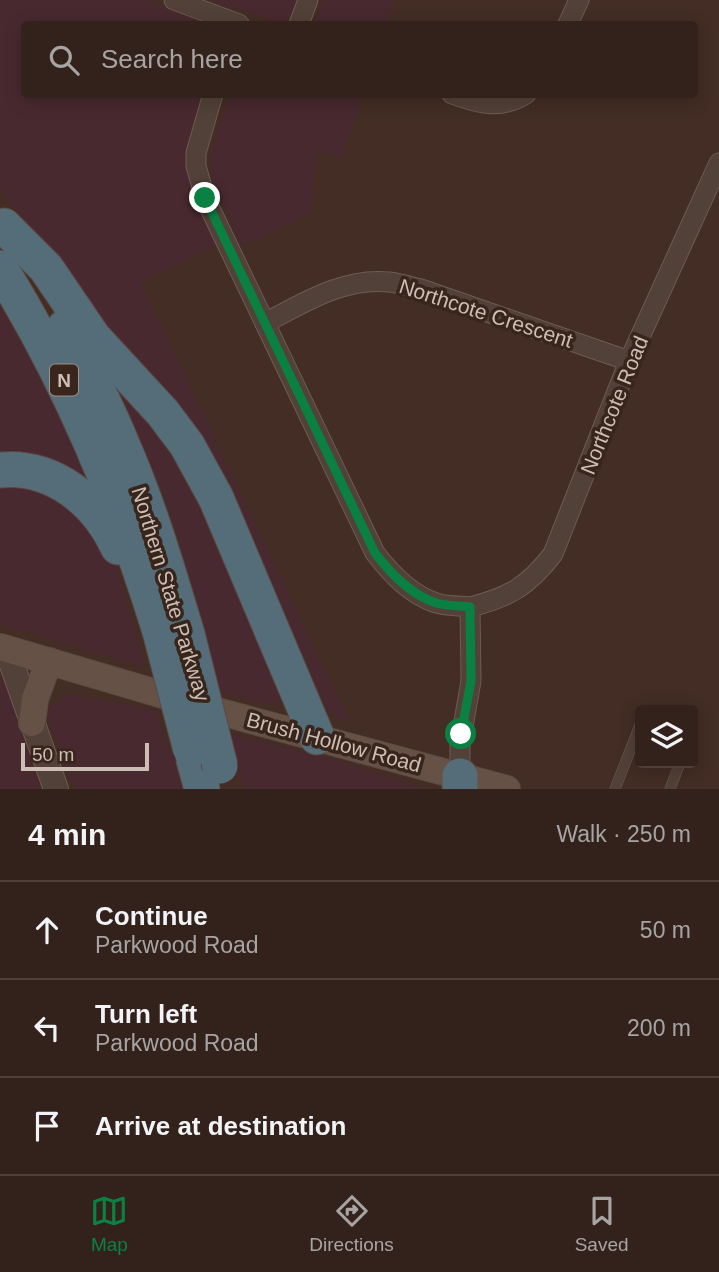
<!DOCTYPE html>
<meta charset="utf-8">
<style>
:root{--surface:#32221b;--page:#3a2a24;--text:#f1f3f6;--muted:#a8a4a3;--line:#4d3f3a;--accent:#0b8043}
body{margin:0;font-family:Helvetica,sans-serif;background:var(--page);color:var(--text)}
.controls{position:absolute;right:21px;bottom:21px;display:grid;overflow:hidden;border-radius:7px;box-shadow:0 4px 18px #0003}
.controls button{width:63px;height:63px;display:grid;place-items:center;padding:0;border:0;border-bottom:2px solid var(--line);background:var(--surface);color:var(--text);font:35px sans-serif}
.scale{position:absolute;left:21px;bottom:18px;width:128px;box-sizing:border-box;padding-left:7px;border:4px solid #ccbdb5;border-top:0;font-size:19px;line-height:24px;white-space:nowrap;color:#ccbdb5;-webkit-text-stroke:5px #38261d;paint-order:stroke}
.stop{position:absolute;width:21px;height:21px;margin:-16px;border:5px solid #0b8043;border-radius:50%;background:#fff}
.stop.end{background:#0b8043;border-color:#fff;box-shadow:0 2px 7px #0008}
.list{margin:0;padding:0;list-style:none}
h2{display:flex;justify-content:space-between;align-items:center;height:91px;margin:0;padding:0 28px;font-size:30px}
h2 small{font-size:23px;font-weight:400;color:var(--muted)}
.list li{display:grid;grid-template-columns:46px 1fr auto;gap:21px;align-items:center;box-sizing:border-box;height:98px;padding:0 28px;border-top:2px solid var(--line)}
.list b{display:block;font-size:26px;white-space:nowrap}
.list p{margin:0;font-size:23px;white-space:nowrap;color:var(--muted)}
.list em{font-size:23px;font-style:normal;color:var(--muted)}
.icon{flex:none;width:38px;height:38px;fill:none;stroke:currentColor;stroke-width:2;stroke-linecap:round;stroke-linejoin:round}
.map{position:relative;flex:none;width:719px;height:789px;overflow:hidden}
.search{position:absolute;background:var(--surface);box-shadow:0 4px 18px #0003;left:21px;right:21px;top:21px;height:77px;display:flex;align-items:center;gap:18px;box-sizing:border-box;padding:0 24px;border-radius:7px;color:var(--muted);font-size:26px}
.sheet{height:385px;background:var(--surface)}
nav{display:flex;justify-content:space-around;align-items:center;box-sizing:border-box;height:98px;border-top:2px solid var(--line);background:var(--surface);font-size:19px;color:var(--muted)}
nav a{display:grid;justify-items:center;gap:4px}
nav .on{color:var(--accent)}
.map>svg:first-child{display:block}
</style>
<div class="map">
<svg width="719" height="789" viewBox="0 0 719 789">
<rect width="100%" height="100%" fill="#432d24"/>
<g fill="#48292f">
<path d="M0,0h148l59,24h-183v70l177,1 -16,58 6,37 25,55 -76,37 210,441 -29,-13 -99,-224 -164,-212 -28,-48 -30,-37z"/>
<path d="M211,0h87c-4,12 -7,19 -20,22z"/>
<path d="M322,0h72l-8,24h-71z"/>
<path d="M229,95h134l-21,63 -27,-8 -3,62 -70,34 -30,-69 -1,-20z"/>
<path d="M0,286l112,224 -112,-56z"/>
<path d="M93,342l91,111 103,241 -7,7 -11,4 -53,-14z"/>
<path d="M0,477l68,18 48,68 29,104 -145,-43z"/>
<path d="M0,678l5,7 38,104h-43z"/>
<path d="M64,693l93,17 11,38 7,7 9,34h-109l-29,-75 6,-10 8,-1z"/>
<path d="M228,734l95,22 101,33h-180z"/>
</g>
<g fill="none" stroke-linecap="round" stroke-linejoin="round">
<g stroke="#6d5c53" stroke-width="11">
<g id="service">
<path d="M615,789l25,-64"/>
<path d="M670,789l10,-26"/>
</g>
</g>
<g stroke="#6d5c53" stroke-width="21">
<g id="minor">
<path d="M174,0l65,24"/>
<path d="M299,24l9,-24"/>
<path d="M568,24l11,-24"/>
<path d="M213,94l-17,59v13l9,32 170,355c16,21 35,41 61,50 10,3 23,3 34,4l1,74 -11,63v32"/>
<path d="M452,94c27,10 49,16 74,0"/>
<path d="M265,323c38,-20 79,-46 124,-41 11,1 22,5 32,7l208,72"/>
<path d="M470,607c40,-10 58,-21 83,-53l76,-193 90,-198"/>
</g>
</g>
<g stroke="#6d5c53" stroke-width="26">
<path id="tertiary" d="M6,648l50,141"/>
</g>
<g stroke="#5c4a42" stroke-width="28">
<g id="secondary">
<path d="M0,647l221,65 286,77"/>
<path d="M32,723l3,-24 14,-38"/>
</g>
</g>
<g stroke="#5a4940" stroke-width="37">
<g id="motorway">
<path d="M4,226l42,42 47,69 70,76 24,32 29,53 101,239"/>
<path d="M0,268c71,115 120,234 160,363"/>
<path d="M65,327c21,40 42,80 59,122 26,60 44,122 63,185"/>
<path d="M0,470c53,-5 97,31 118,77"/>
<path d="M194,760l8,29"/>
<path d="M460,776v13"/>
</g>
</g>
<use href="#service" stroke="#524138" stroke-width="10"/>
<use href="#minor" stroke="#524138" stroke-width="19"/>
<use href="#tertiary" stroke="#524138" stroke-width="24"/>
<use href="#secondary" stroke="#665146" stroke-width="26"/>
<use href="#motorway" stroke="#556c79" stroke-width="35"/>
<g stroke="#5a4940" stroke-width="37" stroke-linecap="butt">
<g id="motorway-bridge">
<path d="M160,631l31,119"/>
<path d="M187,634l33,132"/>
</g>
</g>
<use href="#motorway-bridge" stroke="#556c79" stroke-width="35"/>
</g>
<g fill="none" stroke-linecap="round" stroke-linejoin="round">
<path stroke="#0b8043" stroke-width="9" d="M205,198l170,355c16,21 35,41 61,50 10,3 23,3 34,4l1,74 -10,53"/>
</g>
<g text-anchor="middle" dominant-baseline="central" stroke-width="7" stroke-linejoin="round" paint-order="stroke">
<rect fill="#38261d" stroke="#a09087" stroke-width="2" x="50" y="364.5" width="28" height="31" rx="5"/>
<g font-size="19" font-weight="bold" fill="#ccbdb5">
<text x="64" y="380">N</text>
</g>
<g font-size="21" fill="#ccbdb5" stroke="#38261d">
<text transform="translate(486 313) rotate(18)">Northcote Crescent</text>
<text transform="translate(614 405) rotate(-68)">Northcote Road</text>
<text transform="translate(171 594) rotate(73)">Northern State Parkway</text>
<text transform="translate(334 742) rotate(15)">Brush Hollow Road</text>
</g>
</g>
</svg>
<div class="controls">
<button><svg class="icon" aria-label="layers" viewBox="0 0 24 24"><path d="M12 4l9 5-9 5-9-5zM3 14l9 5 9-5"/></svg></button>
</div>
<div class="scale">50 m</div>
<div class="stop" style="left:461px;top:734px"></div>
<div class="stop end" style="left:205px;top:198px"></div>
<div class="search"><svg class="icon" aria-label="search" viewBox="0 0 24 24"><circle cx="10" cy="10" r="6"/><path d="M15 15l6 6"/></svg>Search here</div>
</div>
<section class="sheet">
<h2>4 min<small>Walk · 250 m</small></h2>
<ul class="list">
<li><svg class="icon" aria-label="ahead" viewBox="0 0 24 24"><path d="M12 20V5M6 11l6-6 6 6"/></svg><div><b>Continue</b><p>Parkwood Road</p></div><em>50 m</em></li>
<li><svg class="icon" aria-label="left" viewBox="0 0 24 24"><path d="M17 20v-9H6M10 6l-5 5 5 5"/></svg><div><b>Turn left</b><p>Parkwood Road</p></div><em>200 m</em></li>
<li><svg class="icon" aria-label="arrive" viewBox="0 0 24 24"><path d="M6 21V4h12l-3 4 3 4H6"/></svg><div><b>Arrive at destination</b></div></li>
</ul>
</section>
<nav>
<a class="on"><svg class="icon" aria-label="map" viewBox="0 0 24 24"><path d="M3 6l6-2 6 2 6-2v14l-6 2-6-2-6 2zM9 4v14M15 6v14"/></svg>Map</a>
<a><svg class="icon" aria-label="directions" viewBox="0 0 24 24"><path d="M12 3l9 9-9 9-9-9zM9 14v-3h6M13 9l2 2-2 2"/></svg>Directions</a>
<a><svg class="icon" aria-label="saved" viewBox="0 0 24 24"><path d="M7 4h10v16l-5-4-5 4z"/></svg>Saved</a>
</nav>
